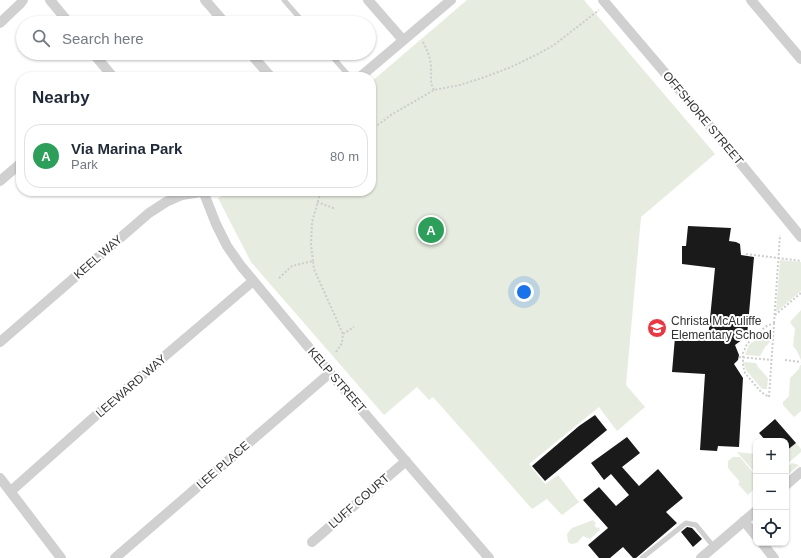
<!DOCTYPE html>
<meta charset="utf-8">
<style>
:root{--surface:#fff;--page:#f2f2f3;--text:#1f2937;--muted:#747a83;--line:#e0e1e3;--accent:#e63946}
body{margin:0;font-family:Arial,sans-serif;background:var(--page);color:var(--text)}
.controls{position:absolute;right:12px;bottom:12px;display:grid;overflow:hidden;border-radius:8px;box-shadow:0 1px 3px #0004}
.controls button{width:36px;height:36px;display:grid;place-items:center;padding:0;border:0;border-bottom:1px solid var(--line);background:var(--surface);color:var(--text);font:20px sans-serif}
.you{position:absolute;left:524px;top:292px;width:14px;height:14px;margin:-10px;border:3px solid #fff;border-radius:50%;background:#1a73e8;box-shadow:0 0 0 6px #1a73e833}
.badge{display:grid;place-items:center;width:26px;height:26px;border-radius:50%;background:var(--accent);color:#fff;font-size:13px;font-weight:700}
.pin{position:absolute;translate:-50% -50%;border:2px solid #fff;box-shadow:0 1px 4px #0006}
.list{margin:0;padding:0;list-style:none}
h2{display:flex;justify-content:space-between;align-items:center;height:52px;margin:0;padding:0 16px;font-size:17px}
h2 small{font-size:13px;font-weight:400;color:var(--muted)}
.list li{display:grid;grid-template-columns:26px 1fr auto;gap:12px;align-items:center;box-sizing:border-box;height:64px;margin:0 8px 8px;padding:0 8px;border:1px solid var(--line);border-radius:16px}
.list b{display:block;font-size:15px;white-space:nowrap}
.list p{margin:0;font-size:13px;white-space:nowrap;color:var(--muted)}
.list em{font-size:13px;font-style:normal;color:var(--muted)}
.icon{flex:none;width:22px;height:22px;fill:none;stroke:currentColor;stroke-width:2;stroke-linecap:round;stroke-linejoin:round}
.map{position:relative;flex:none;width:801px;height:558px;overflow:hidden}
.search{position:absolute;background:var(--surface);box-shadow:0 1px 3px #0004;left:16px;top:16px;width:360px;height:44px;display:flex;align-items:center;gap:10px;box-sizing:border-box;padding:0 14px;border-radius:22px;color:var(--muted);font-size:15px}
.panel{position:absolute;background:var(--surface);box-shadow:0 1px 3px #0004;left:16px;top:72px;width:360px;height:124px;border-radius:16px}
.map>svg:first-child{display:block}
</style>
<div class="map">
<svg width="801" height="558" viewBox="0 0 801 558">
<rect width="100%" height="100%" fill="#fff"/>
<g fill="#e6ecdf">
<path d="M467,0h117l131,154 -74,63 -15,168 19,22 -28,24 -18,-24 -70,57 16,20 13,-9 21,27 -17,13 -15,-16 -15,10 -99,-112 -4,3 -12,-13 -33,28 -133,-153 -33,-64 16,-7h137v-109z"/>
<path d="M780,260l21,2v29l-25,21z"/>
<path d="M801,310v50l-4,-9 -4,-5 2,-17 -5,-7z"/>
<path d="M767,330l5,1 -2,11 -5,5 -5,9 -15,-1 4,-10z"/>
<path d="M743,362l13,1 2,4 10,11 -1,11h-5l-16,-19z"/>
<path d="M800,365h1v46l-7,6 -11,-12v-3l6,-6 1,-18 9,-9z"/>
<path d="M796,443l5,6v3l-15,13v-14z"/>
<path d="M737,452l19,2v20z"/>
<path d="M733,457h7l16,19v11l-8,8 -10,-11 2,-2 -12,-14v-7z"/>
<path d="M792,463l7,2 -13,11v-8z"/>
<path d="M593,520l3,4 -2,1 3,3 2,-1 1,3 -10,9 -7,-3 -6,7 -6,1 -3,-2 -1,-8 5,-6z"/>
</g>
<g fill="#1a1a1a">
<path d="M688,226l43,2 -2,13 7,1 4,2 1,11 13,2 -7,79 -12,9 4,10 -1,5 -4,4 9,14 -4,69 -21,-1 -1,5 -17,-1 5,-76 -33,-2 3,-35 33,2 7,-71 -33,-4v-18h4z"/>
<path d="M595,415l12,15 -62,51 -13,-15 47,-40z"/>
<path d="M775,419l21,24 -10,8v-10h-20l-7,-8z"/>
<path d="M627,437l13,16 -18,14 17,19 19,-17 25,29 -17,14 11,11 -41,35h-3l-10,-11 -13,11h-11l-11,-13 20,-17 -25,-28 16,-13 17,19 13,-11 -18,-21 -7,6 -13,-17z"/>
<path d="M687,527l5,1 10,11 -9,8 -12,-15z"/>
</g>
<g fill="none" stroke-linecap="round" stroke-linejoin="round">
<g stroke="#cdcdcd" stroke-width="2" stroke-dasharray="2 2" stroke-linecap="butt">
<path d="M423,42c4,8 8,16 8,26 1,9 -2,14 3,22"/>
<path d="M371,130l20,-15 43,-25 26,-5 25,-8 26,-10 27,-13 16,-9 45,-35"/>
<path d="M317,202l19,7"/>
<path d="M746,254l55,7"/>
<path d="M313,261l-2,-17 1,-22 9,-31"/>
<path d="M279,278l13,-12 21,-5 1,8 29,65"/>
<path d="M775,315l26,-22"/>
<path d="M774,323l-5,74 -8,-5 -16,-19 -2,-7v-13l4,-9 18,-17z"/>
<path d="M774,323l6,-88"/>
<path d="M336,352l6,-9 1,-9 11,-7"/>
<path d="M739,357l33,3"/>
<path d="M785,360l16,2"/>
</g>
<g stroke="#d0d0d0" stroke-width="5">
<path d="M284,0l20,23"/>
<path d="M329,53l21,24"/>
<path d="M642,558l44,-35 10,2 18,22"/>
</g>
<g stroke="#d0d0d0" stroke-width="10">
<path d="M50,0l19,23"/>
<path d="M205,0l20,23"/>
<path d="M368,0l35,40"/>
<path d="M603,0l102,120 96,117"/>
<path d="M751,0l50,59"/>
<path d="M0,23l20,-19 3,-4"/>
<path d="M93,53l20,24"/>
<path d="M250,53l21,24"/>
<path d="M360,77l91,-77"/>
<path d="M0,181l21,-18"/>
<path d="M203,191l13,33 11,22 14,20 89,107 159,185"/>
<path d="M0,342l149,-129 17,-11 16,-7 25,-4"/>
<path d="M0,478l61,80"/>
<path d="M786,485l15,-13"/>
<path d="M11,491l108,-96 134,-114"/>
<path d="M744,521l12,15"/>
<path d="M312,542l94,-81"/>
<path d="M762,543l12,15"/>
<path d="M115,558l215,-185"/>
<path d="M701,558l55,-47"/>
</g>
</g>
<defs>
<g id="school-disc" transform="scale(1)"><circle r="9.5" fill="#e63946" stroke="#fff"/><path d="M0-5L7-2L0 1L-7-2ZM-4 1L0 2.5L4 1V4Q0 6-4 4Z" fill="#fff"/></g>
</defs>
<g fill-rule="evenodd">
<use href="#school-disc" x="657" y="328"/>
</g>
<g text-anchor="middle" dominant-baseline="central" stroke-width="4" stroke-linejoin="round" paint-order="stroke">
<g font-size="12" fill="#333" stroke="#fff">
<text transform="translate(703 118) rotate(50)">OFFSHORE STREET</text>
<text transform="translate(98 257) rotate(-41)">KEEL WAY</text>
<text transform="translate(337 380) rotate(49)">KELP STREET</text>
<text transform="translate(131 386) rotate(-41)">LEEWARD WAY</text>
<text transform="translate(223 465) rotate(-41)">LEE PLACE</text>
<text transform="translate(359 501) rotate(-41)">LUFF COURT</text>
</g>
<g font-size="12" fill="#333" stroke="#fff" text-anchor="start">
<text x="671" y="321">Christa McAuliffe<tspan x="671" dy="14">Elementary School</tspan></text>
</g>
</g>
</svg>
<div class="controls">
<button>+</button>
<button>−</button>
<button><svg class="icon" aria-label="locate" viewBox="0 0 24 24"><circle cx="12" cy="12" r="6"/><path d="M12 2v4M12 18v4M2 12h4M18 12h4"/></svg></button>
</div>
<div class="you"></div>
<div class="pin badge" style="left:431px;top:230px;background:#2e9e5b">A</div>
<div class="search"><svg class="icon" aria-label="search" viewBox="0 0 24 24"><circle cx="10" cy="10" r="6"/><path d="M15 15l6 6"/></svg>Search here</div>
<section class="panel">
<h2>Nearby<small></small></h2>
<ul class="list">
<li><span class="badge" style="background:#2e9e5b">A</span><div><b>Via Marina Park</b><p>Park</p></div><em>80 m</em></li>
</ul>
</section>
</div>
